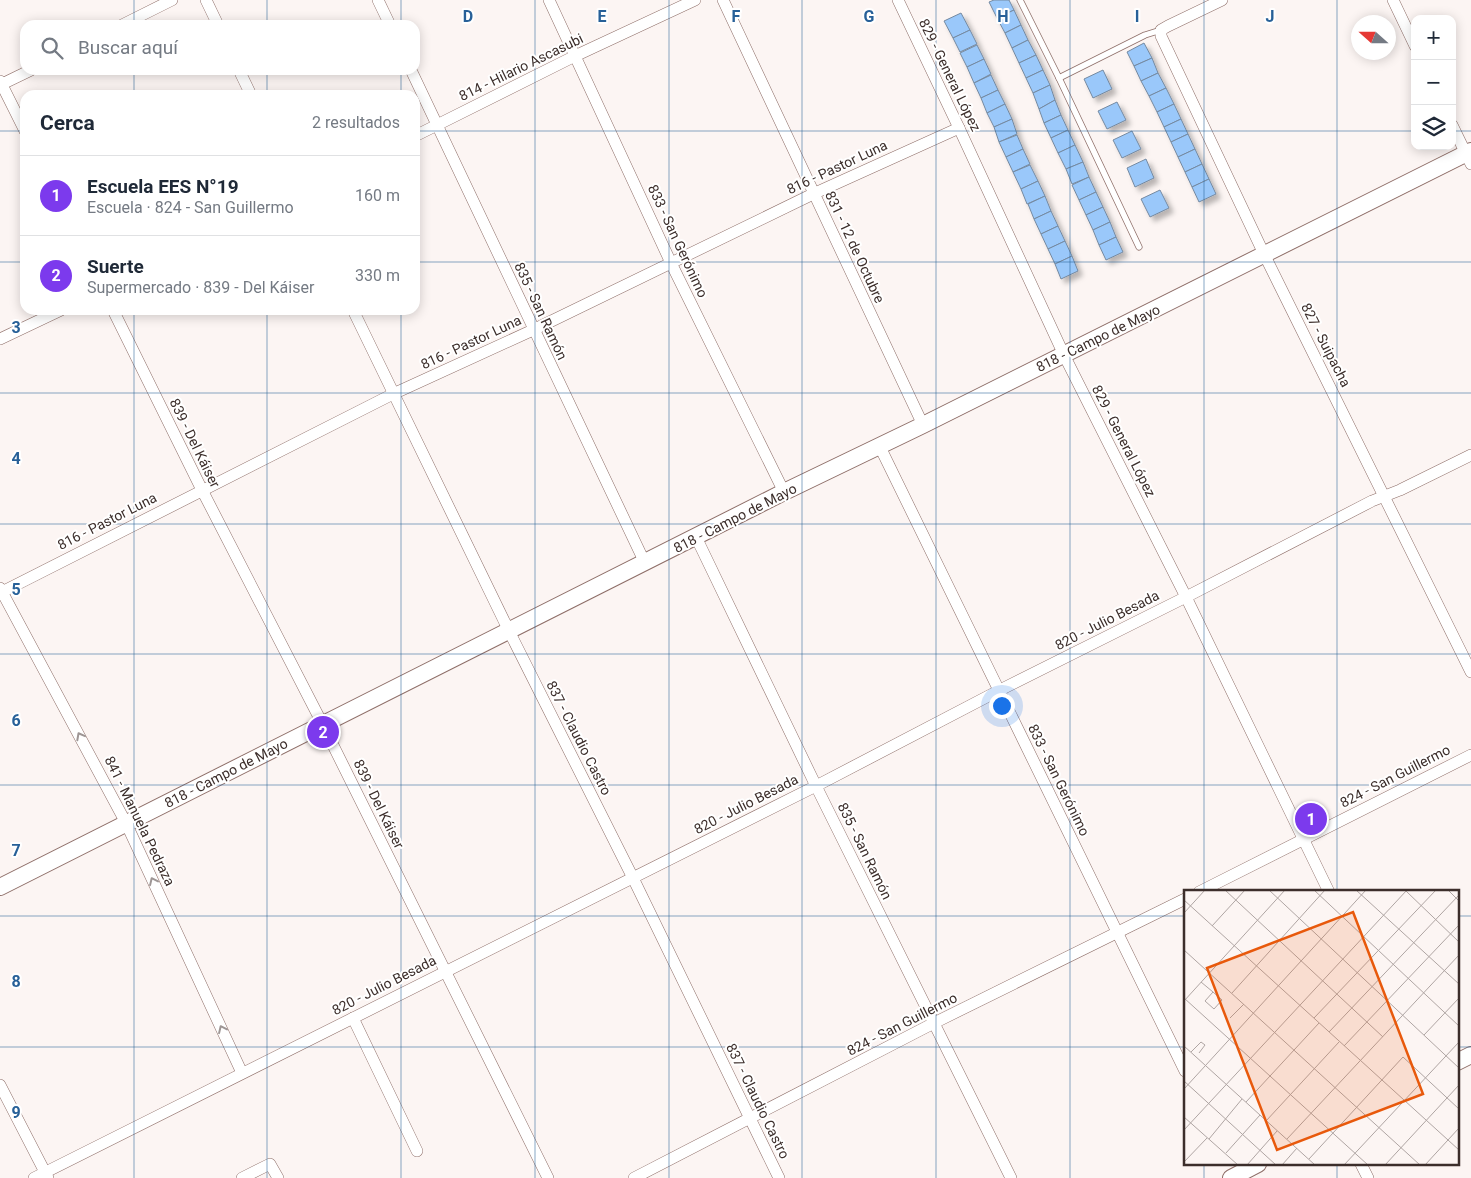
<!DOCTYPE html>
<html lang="es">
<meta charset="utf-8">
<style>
:root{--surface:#fff;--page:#f2f2f3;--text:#1f2937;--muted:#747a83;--line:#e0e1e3;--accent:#7c3aed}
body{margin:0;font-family:Roboto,sans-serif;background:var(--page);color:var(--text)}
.controls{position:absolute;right:15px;top:15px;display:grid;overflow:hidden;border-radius:10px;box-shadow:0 2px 12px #0003}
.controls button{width:45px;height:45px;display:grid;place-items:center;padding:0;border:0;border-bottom:1px solid var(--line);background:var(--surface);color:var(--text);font:25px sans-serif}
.compass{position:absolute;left:1351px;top:15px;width:45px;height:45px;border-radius:50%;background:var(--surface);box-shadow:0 2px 12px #0003;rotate:291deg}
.you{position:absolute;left:1001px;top:705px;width:18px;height:18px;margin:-12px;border:4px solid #fff;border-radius:50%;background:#1a73e8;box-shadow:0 0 0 8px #1a73e833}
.badge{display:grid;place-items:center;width:32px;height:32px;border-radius:50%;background:var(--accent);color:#fff;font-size:16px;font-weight:700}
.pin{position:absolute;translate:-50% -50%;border:2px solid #fff;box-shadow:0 1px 5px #0006}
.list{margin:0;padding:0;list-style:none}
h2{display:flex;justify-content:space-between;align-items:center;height:65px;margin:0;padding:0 20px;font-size:21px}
h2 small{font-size:16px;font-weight:400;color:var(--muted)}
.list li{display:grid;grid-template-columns:32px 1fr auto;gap:15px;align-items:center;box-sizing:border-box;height:80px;padding:0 20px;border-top:1px solid var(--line)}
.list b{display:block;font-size:19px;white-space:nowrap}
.list p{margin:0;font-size:16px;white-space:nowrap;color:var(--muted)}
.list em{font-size:16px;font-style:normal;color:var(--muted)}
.icon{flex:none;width:28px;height:28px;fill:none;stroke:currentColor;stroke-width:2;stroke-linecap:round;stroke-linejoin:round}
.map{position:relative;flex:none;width:1471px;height:1178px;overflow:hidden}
.search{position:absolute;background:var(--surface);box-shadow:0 2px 12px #0003;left:20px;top:20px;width:400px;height:55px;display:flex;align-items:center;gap:12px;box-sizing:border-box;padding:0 18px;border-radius:15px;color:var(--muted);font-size:19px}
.panel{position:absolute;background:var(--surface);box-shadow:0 2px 12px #0003;left:20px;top:90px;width:400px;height:225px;border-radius:15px}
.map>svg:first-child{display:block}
</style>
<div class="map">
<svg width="1471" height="1178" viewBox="0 0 1471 1178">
<defs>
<filter id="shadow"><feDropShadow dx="4.5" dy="4.5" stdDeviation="2.5" flood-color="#0004"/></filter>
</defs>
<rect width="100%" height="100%" fill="#fcf5f3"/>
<g fill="#9ac8fa" stroke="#7489a0" filter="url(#shadow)">
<path d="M994,0h15l5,10 -17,8 -8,-16z"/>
<path d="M1014,10l7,15 -16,8 -8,-15z"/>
<path d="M961,13l9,17 -17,8 -9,-17z"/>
<path d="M1021,25l7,15 -16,8 -7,-15z"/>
<path d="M970,30l7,14 -17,8 -7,-14z"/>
<path d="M1028,40l8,15 -17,8 -7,-15z"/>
<path d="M1144,43l8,15 -18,8 -7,-14z"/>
<path d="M977,45l7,14 -17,8 -7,-14z"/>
<path d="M1036,55l7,15 -17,8 -7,-15z"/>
<path d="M1152,58l6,15 -17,8 -7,-15z"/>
<path d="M984,59l7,15 -17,9 -7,-16z"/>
<path d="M1043,70l7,15 -17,8 -7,-15z"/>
<path d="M1103,70l9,19 -19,9 -9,-19z"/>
<path d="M1158,73l8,15 -17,8 -8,-15z"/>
<path d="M991,75l7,15 -17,8 -7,-15z"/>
<path d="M1050,85l5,15 -16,9 -6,-16z"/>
<path d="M1166,88l8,16 -17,8 -8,-16z"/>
<path d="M998,90l7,14 -18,9 -6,-15z"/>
<path d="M1055,100l6,15 -17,8 -5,-14z"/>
<path d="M1117,102l9,18 -19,9 -9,-18z"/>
<path d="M1005,104l7,15 -18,8 -7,-14z"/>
<path d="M1174,104l7,15 -17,8 -7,-15z"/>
<path d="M1061,115l7,15 -17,8 -7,-15z"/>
<path d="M1012,119l5,15 -18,8 -5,-15z"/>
<path d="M1181,119l7,15 -17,8 -7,-15z"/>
<path d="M1068,130l7,15 -17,8 -7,-15z"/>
<path d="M1132,131l9,18 -19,9 -9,-18z"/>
<path d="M1188,134l7,15 -17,8 -7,-15z"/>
<path d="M1017,135l6,14 -17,8 -7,-15z"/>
<path d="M1075,145l8,17 -17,7 -8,-16z"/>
<path d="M1023,149l7,15 -17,8 -7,-15z"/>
<path d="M1195,149l7,15 -17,8 -7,-15z"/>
<path d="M1146,159l8,19 -19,9 -8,-19z"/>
<path d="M1083,162l6,15 -17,7 -6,-15z"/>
<path d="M1202,164l7,15 -17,8 -7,-15z"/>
<path d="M1030,165l8,16 -17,8 -8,-17z"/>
<path d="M1089,177l7,15 -17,8 -7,-15z"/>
<path d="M1209,179l7,15 -17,8 -7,-15z"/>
<path d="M1038,181l7,15 -18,8 -6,-15z"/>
<path d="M1160,190l9,18 -19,9 -9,-18z"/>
<path d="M1096,192l7,15 -17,8 -7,-15z"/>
<path d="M1045,196l6,15 -17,8 -6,-15z"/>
<path d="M1103,207l7,15 -17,8 -7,-15z"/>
<path d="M1051,211l7,15 -17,8 -7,-15z"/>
<path d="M1110,222l6,15 -17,8 -6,-15z"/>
<path d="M1058,226l7,15 -17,8 -7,-15z"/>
<path d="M1116,237l7,15 -17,8 -7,-15z"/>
<path d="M1065,241l7,15 -17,8 -7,-15z"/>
<path d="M1072,256l6,15 -17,8 -6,-15z"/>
</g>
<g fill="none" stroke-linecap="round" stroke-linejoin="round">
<g stroke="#8e6e68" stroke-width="7">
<g id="lane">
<path d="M1020,0l39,78 80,169"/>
<path d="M1059,78l86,-43 16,-5"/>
</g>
</g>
<g stroke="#8e6e68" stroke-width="12">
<g id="street">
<path d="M206,0l12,25"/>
<path d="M378,0l12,25"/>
<path d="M549,0l122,263 113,229"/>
<path d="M723,0l200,425"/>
<path d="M898,0l61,128 105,227 122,242 143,295"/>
<path d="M1222,0l-54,26 -7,4v6l103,218 207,418"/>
<path d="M1393,0l22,46"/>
<path d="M122,25l50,-25"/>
<path d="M239,70l12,25"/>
<path d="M411,70l234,493"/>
<path d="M0,81l25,50"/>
<path d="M0,85l31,-15"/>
<path d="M1452,125l19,39"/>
<path d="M415,136l160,-80 120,-56"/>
<path d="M113,310l89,180 121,235 225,453"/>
<path d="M353,310l156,321 124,247 146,300"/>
<path d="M0,339l61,-29"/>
<path d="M880,447l305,624"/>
<path d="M696,537l120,249 195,392"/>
<path d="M0,588l126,235 116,250"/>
<path d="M0,593l393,-199 140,-64 280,-136 146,-66"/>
<path d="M1199,892l272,-137"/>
<path d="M353,1018l64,133"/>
<path d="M0,1085l48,93"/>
<path d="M1361,1164l7,14"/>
<path d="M34,1178l782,-392 184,-96 186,-93 186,-96 28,-11 71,-35"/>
<path d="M242,1178l28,-14 8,14"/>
<path d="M634,1178l300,-155 251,-124"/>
</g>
</g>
<g stroke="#8e6e68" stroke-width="18">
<g id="secondary">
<path d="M0,887l784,-395 139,-67 548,-274"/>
<path d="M1457,1062l14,-7"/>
<path d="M1231,1178l27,-14"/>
</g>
</g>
<use href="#lane" stroke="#fff" stroke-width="5.5"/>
<use href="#street" stroke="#fff" stroke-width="11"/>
<use href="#secondary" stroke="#fff" stroke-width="16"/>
</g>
<defs><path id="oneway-chevron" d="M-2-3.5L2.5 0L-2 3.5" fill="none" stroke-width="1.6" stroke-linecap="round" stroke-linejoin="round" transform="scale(1.25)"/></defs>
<g stroke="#9e9695">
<use href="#oneway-chevron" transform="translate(80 736) rotate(-118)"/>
<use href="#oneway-chevron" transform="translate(153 881) rotate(-115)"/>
<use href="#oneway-chevron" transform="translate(222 1029) rotate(-115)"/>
</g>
<path fill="none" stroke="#276098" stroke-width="1" stroke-opacity="0.55" d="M134,0v25M267,0v25M401,0v25M535,0v1178M669,0v1178M802,0v1178M936,0v1178M1070,0v1178M1204,0v892M1337,0v892M134,70v25M267,70v25M401,70v25M0,131h25M415,131h1000M1452,131h19M0,262h25M415,262h1056M134,310v868M267,310v868M401,310v868M0,393h1471M0,524h1471M0,654h1471M0,785h1471M0,916h1185M1457,916h14M0,1047h1185M1457,1047h14M1204,1164v14M1337,1164v14"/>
<g text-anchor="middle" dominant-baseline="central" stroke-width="4" stroke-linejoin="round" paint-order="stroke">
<g font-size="14" fill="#3c2e2b" stroke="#fff">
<text transform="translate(521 67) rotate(-26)">814 - Hilario Ascasubi</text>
<text transform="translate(950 75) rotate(64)">829 - General López</text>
<text transform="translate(837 167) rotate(-25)">816 - Pastor Luna</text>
<text transform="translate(678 241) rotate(65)">833 - San Gerónimo</text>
<text transform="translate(855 247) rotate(65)">831 - 12 de Octubre</text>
<text transform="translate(541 311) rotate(65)">835 - San Ramón</text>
<text transform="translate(1098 338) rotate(-26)">818 - Campo de Mayo</text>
<text transform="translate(471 342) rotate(-25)">816 - Pastor Luna</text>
<text transform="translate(1326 345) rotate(63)">827 - Suipacha</text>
<text transform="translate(1124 441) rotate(63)">829 - General López</text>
<text transform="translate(195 443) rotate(64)">839 - Del Káiser</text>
<text transform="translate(735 518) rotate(-27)">818 - Campo de Mayo</text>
<text transform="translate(107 521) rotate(-27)">816 - Pastor Luna</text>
<text transform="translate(1107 620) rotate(-27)">820 - Julio Besada</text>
<text transform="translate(579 738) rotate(63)">837 - Claudio Castro</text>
<text transform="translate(226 773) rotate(-27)">818 - Campo de Mayo</text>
<text transform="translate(1395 776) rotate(-27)">824 - San Guillermo</text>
<text transform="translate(1059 780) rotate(64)">833 - San Gerónimo</text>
<text transform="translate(379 804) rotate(64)">839 - Del Káiser</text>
<text transform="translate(746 804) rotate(-27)">820 - Julio Besada</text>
<text transform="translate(140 821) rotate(64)">841 - Manuela Pedraza</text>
<text transform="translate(865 851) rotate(64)">835 - San Ramón</text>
<text transform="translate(384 985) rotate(-27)">820 - Julio Besada</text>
<text transform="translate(902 1024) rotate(-27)">824 - San Guillermo</text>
<text transform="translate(758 1101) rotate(64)">837 - Claudio Castro</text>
</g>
</g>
<g transform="translate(1184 890)">
<rect width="275" height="275" fill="#fcf5f3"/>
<path fill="none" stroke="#afa5a3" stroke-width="1" d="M41,0l158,147M85,0l190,178M130,0l145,136M172,0l103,94M264,0l11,11M222,1l53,51M0,10l275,250M0,23l21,-23M28,36l33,-36M0,60l236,215M17,92l12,10 9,8 -8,9 -9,-8 8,-9M48,103l93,-103M0,108l184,167M0,111l101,-111M46,128l14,-14M130,128l122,-128M145,142l130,-137M240,145l35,-37M0,156l131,119M160,156l115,-121M7,162l10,-10 4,3 -6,8M0,191l92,84M0,199l182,-199M62,212l73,-79M0,227l54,48M82,231l73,-79M0,240l223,-240M25,249l33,-40M103,249l172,-184M42,263l34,-38M125,269l94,-102 56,52M0,272l23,-24M63,275l30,-34M98,275l15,-17M160,275l115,-123M201,275l74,-80M241,275l34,-37"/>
<path fill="#e8590c" fill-opacity="0.15" stroke="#e8590c" stroke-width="2.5" d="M169,22l70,182 -146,56 -70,-182z"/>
<rect width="275" height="275" fill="none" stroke="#3c2e2b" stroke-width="2.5"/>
</g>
<g font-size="16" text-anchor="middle" font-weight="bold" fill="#276098" stroke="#fff" stroke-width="4" stroke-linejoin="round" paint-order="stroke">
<text x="468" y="22">D</text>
<text x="602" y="22">E</text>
<text x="736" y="22">F</text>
<text x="869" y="22">G</text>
<text x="1003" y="22">H</text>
<text x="1137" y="22">I</text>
<text x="1270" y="22">J</text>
<text x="16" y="333">3</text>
<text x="16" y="464">4</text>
<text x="16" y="595">5</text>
<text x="16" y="726">6</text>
<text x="16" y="856">7</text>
<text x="16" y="987">8</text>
<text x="16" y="1118">9</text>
</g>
</svg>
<div class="controls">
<button>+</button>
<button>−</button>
<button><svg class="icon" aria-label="layers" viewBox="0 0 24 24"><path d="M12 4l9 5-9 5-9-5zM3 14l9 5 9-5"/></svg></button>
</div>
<svg class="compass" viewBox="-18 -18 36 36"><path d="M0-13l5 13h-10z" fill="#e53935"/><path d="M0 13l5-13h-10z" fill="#747a83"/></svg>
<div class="you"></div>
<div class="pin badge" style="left:1311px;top:819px">1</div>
<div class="pin badge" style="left:323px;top:732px">2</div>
<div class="search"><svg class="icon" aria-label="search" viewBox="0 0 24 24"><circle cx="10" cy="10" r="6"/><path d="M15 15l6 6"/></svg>Buscar aquí</div>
<section class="panel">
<h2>Cerca<small>2 resultados</small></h2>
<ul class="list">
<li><span class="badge">1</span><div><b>Escuela EES N°19</b><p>Escuela · 824 - San Guillermo</p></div><em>160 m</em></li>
<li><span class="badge">2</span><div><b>Suerte</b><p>Supermercado · 839 - Del Káiser</p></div><em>330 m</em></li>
</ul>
</section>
</div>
